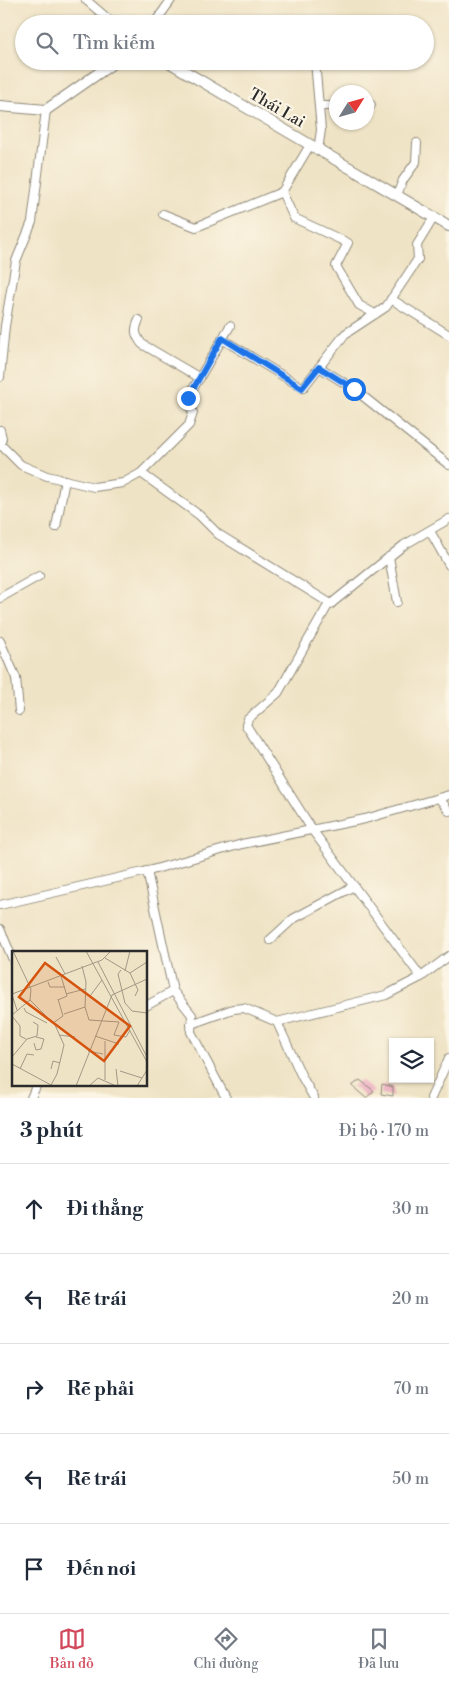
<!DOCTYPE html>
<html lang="vi">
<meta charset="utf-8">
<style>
:root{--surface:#fff;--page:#f2f2f3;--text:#1f2937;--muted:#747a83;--line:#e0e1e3;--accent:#d1495b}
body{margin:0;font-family:"Libre Bodoni",serif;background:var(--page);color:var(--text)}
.controls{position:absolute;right:15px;bottom:15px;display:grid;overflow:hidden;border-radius:0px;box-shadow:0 1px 4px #0004}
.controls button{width:45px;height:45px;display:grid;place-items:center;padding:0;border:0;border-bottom:1px solid var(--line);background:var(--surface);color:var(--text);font:25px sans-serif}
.compass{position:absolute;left:329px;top:85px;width:45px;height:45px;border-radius:50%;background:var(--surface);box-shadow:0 1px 4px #0004;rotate:53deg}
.stop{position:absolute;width:15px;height:15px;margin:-11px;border:4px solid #1a73e8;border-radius:50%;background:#fff}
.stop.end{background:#1a73e8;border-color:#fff;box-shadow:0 1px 5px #0008}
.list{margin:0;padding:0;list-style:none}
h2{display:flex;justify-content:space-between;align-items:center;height:65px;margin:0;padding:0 20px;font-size:21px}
h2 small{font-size:16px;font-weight:400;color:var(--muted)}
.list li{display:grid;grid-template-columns:32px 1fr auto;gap:15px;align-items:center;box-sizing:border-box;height:90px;padding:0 20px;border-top:1px solid var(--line)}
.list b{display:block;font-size:19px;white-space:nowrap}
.list em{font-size:16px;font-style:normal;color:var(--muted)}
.icon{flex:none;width:28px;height:28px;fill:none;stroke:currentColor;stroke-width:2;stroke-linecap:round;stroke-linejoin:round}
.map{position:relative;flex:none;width:449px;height:1098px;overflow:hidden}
.search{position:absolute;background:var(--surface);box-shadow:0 1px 4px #0004;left:15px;right:15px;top:15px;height:55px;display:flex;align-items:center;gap:12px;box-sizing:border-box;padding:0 18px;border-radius:28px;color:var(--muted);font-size:19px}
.sheet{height:515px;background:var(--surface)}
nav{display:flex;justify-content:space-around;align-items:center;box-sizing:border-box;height:70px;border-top:1px solid var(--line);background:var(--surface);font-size:14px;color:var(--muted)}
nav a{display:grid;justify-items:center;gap:2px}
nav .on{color:var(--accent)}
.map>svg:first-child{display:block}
</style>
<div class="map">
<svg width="449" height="1098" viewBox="0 0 449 1098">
<rect width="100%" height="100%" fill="#fcf5e5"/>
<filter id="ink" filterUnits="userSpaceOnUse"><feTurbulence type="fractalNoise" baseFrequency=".02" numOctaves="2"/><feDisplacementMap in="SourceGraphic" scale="10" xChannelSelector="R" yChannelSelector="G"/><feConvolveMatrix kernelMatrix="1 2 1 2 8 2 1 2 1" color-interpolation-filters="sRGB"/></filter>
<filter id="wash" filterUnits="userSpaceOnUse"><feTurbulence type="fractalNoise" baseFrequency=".0096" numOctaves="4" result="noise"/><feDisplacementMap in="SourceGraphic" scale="20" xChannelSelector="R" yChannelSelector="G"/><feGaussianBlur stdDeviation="1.12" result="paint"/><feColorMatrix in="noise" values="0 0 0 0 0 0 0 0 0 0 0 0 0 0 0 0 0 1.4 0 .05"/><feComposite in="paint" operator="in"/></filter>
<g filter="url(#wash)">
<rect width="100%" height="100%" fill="#efe3c5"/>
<g id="blocks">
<g fill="#eba7be">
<path d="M360,1080l14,11 -8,7 -14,-12z"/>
<path d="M382,1084l11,3v9l-12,-2z"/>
</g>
</g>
</g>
<g filter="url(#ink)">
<use href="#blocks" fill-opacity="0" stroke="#8d8778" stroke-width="1"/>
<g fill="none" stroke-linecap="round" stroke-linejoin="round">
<g stroke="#8d8778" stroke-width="10">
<g id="minor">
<path d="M86,0l28,24"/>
<path d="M154,24l17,-24"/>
<path d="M315,61l6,69 -3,20"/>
<path d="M319,106h17"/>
<path d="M366,106l5,-1"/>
<path d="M310,145l-28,47 12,26 54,25 -12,23 23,39 16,9"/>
<path d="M397,195l6,-15 13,-18 1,-19"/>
<path d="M163,214l33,13 86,-35"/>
<path d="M391,299l58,36"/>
<path d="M139,320c-5,10 -4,15 3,24l58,34"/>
<path d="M222,339l81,49 42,-54 41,-27 32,-48 -1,-14 17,-28"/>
<path d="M319,367l35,22 95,76"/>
<path d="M0,377l5,-51 11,-65 16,-39 14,-112"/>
<path d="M0,430l2,8 -2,8"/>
<path d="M0,444l21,21 26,11 47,11 29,-4 18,-10 48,-48 4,-12 -6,-14 43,-73"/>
<path d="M141,473l58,42 19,19 113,70"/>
<path d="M56,527l9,-47"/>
<path d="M430,531l19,34"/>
<path d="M389,557l8,45"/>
<path d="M0,598l39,-22"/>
<path d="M0,641l16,37 3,33"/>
<path d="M439,798l10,13"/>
<path d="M147,871l26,120 19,24 -1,17 35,66"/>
<path d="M0,905l152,-35 90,-26 123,-25 84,-24"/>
<path d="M0,929l14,33"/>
<path d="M270,940l23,-21 61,-33"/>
<path d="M421,977l28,-21"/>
<path d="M146,1006l27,-15"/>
<path d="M191,1024l42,-15 11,-1 33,14"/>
<path d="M31,1098l6,-14"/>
<path d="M314,1098l-12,-21 -25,-55 109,-27 35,-18 -108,-146 -67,-106 2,-6 30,-26 49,-86 77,-62 45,-26"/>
<path d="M431,1098l18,-40"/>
</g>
</g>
<g stroke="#8d8778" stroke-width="12">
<g id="tertiary">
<path d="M167,61l282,165"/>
<path d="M0,106l46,4 70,-49"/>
</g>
</g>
<use href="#minor" stroke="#fff" stroke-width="8"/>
<use href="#tertiary" stroke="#fff" stroke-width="10"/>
</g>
</g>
<g fill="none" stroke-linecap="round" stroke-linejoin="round" filter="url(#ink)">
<path stroke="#1a73e8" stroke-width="6" d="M188,398l34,-60 80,50 17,-21 35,22"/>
</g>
<g text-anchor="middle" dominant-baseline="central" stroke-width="4.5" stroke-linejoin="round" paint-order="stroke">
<g font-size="16" fill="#2b2b2b" stroke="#fcf5e5">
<text transform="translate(277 108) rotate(30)">Thái Lai</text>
</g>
</g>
<g transform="translate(12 951)">
<rect width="135" height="135" fill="#efe3c5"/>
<path fill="none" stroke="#a19987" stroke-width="1" d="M74,0l61,111M44,6l9,17M93,7l25,15 17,-11M86,11l49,95M70,15l4,16 -1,25 4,13 30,2 -5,13 12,2 4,-7M109,19l-3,4 7,29 7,8 15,2M113,20l5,-20M118,22l8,17 -3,6M36,31l2,5h15M0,43l90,-34 9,-9M54,43l19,-5M0,44l5,15M78,45l12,-16M18,49l25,25 9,20 -7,29 -6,11M46,49l9,-4 -6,-20M12,57l2,4 21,11M52,63l21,-7M0,64l18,-15 1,-11 -18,-38M0,65l8,10v10l6,3M41,72l10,-7 -5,-17M47,84l16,2M83,85l24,8M22,92l2,7 5,-1 3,-10 -8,-2M76,100l15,3M0,106l15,-18 10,-3 1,-11 -5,-3M0,113l39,21M8,118l7,-15 7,1M39,118l2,-8 7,2M104,118l2,17M108,120l22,7M93,129v-39M64,135l36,-91 35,-16M77,135l9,-8 18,8M125,135l10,-16"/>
<path fill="#d5540f" fill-opacity="0.15" stroke="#d5540f" stroke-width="2.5" d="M33,12l85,63 -26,35 -85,-64z"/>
<rect width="135" height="135" fill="none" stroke="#2b2b2b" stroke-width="2.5"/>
</g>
</svg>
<div class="controls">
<button><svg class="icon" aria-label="layers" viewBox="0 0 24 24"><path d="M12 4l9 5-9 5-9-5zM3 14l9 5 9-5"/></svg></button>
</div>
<svg class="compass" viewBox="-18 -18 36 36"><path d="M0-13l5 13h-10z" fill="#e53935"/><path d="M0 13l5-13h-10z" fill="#747a83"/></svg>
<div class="stop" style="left:354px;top:389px"></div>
<div class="stop end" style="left:188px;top:398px"></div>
<div class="search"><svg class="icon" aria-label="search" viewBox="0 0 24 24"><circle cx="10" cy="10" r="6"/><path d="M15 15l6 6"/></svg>Tìm kiếm</div>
</div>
<section class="sheet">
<h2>3 phút<small>Đi bộ · 170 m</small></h2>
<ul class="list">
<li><svg class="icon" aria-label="ahead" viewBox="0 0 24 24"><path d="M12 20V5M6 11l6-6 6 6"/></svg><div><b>Đi thẳng</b></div><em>30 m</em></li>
<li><svg class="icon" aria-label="left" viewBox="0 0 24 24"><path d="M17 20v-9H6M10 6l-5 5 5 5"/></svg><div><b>Rẽ trái</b></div><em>20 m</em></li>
<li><svg class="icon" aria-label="right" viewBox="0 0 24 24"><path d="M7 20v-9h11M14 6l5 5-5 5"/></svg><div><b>Rẽ phải</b></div><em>70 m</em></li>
<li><svg class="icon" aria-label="left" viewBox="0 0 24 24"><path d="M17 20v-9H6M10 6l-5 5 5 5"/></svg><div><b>Rẽ trái</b></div><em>50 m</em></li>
<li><svg class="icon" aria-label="arrive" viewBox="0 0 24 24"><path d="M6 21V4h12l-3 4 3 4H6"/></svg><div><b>Đến nơi</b></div></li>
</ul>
</section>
<nav>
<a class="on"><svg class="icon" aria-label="map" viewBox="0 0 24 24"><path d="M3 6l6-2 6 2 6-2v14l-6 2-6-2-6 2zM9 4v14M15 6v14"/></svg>Bản đồ</a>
<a><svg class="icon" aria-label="directions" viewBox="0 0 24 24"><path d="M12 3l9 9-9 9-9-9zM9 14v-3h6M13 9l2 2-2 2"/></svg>Chỉ đường</a>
<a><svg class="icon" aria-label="saved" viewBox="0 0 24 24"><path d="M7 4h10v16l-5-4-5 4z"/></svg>Đã lưu</a>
</nav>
